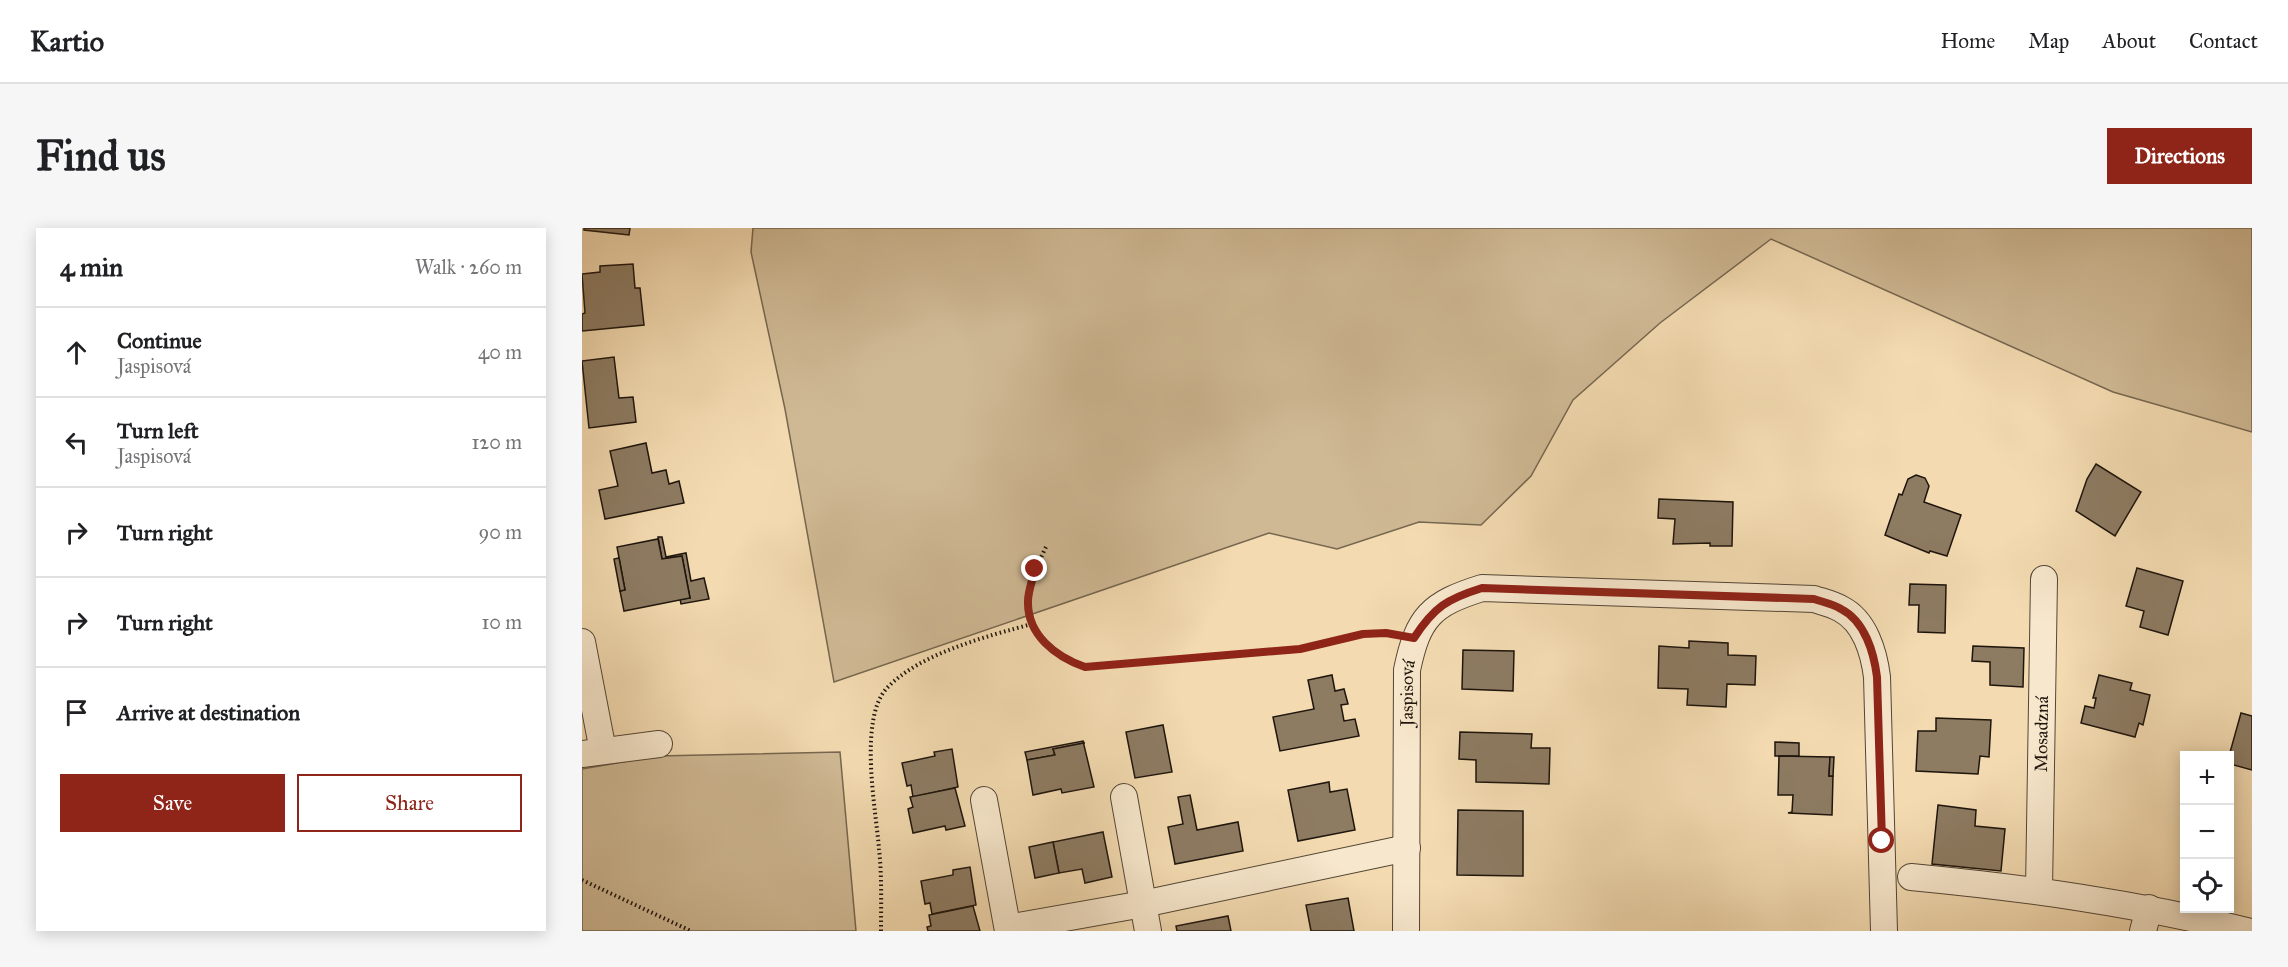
<!DOCTYPE html>
<meta charset="utf-8">
<style>
:root{--surface:#fff;--page:#f6f6f6;--text:#202124;--muted:#757577;--line:#e0e0e0;--accent:#8f2418}
body{margin:0;font-family:"IM FELL Great Primer",serif;background:var(--page);color:var(--text)}
.controls{position:absolute;right:18px;bottom:18px;display:grid;overflow:hidden;border-radius:0px;box-shadow:0 3px 15px #0003}
.controls button{width:54px;height:54px;display:grid;place-items:center;padding:0;border:0;border-bottom:2px solid var(--line);background:var(--surface);color:var(--text);font:30px sans-serif}
.stop{position:absolute;width:18px;height:18px;margin:-14px;border:4px solid #8f2418;border-radius:50%;background:#fff}
.stop.end{background:#8f2418;border-color:#fff;box-shadow:0 2px 6px #0008}
.list{margin:0;padding:0;list-style:none}
h2{display:flex;justify-content:space-between;align-items:center;height:78px;margin:0;padding:0 24px;font-size:26px}
h2 small{font-size:20px;font-weight:400;color:var(--muted)}
.list li{display:grid;grid-template-columns:39px 1fr auto;gap:18px;align-items:center;box-sizing:border-box;height:90px;padding:0 24px;border-top:2px solid var(--line)}
.list b{display:block;font-size:22px;white-space:nowrap}
.list p{margin:0;font-size:20px;white-space:nowrap;color:var(--muted)}
.list em{font-size:20px;font-style:normal;color:var(--muted)}
.actions{display:flex;gap:12px;padding:18px 24px}
.actions a{flex:1;padding:14px 0;border:2px solid var(--accent);border-radius:0px;text-align:center;font-size:21px;color:var(--accent)}
.actions .main{background:var(--accent);color:#fff}
.icon{flex:none;width:33px;height:33px;fill:none;stroke:currentColor;stroke-width:2;stroke-linecap:round;stroke-linejoin:round}
.map{position:relative;flex:none;width:1670px;height:703px;overflow:hidden;border-radius:0px}
header{display:flex;align-items:center;gap:36px;box-sizing:border-box;height:84px;padding:0 30px;background:var(--surface);border-bottom:2px solid var(--line)}
header strong{font-size:28px}
nav{display:flex;gap:33px;margin-inline-start:auto;font-size:21px}
.intro{display:flex;align-items:center;justify-content:space-between;box-sizing:border-box;height:144px;padding:0 36px}
h1{margin:0;font-size:42px}
.button{padding:15px 27px;border-radius:0px;background:var(--accent);color:#fff;font-size:21px;font-weight:700}
main{display:flex;gap:36px;padding:0 36px}
aside{flex:1;background:var(--surface);border-radius:0px;box-shadow:0 3px 15px #0003}
.map>svg:first-child{display:block}
</style>
<header>
<strong>Kartio</strong>
<nav><a>Home</a><a>Map</a><a>About</a><a>Contact</a></nav>
</header>
<div class="intro"><h1>Find us</h1><a class="button">Directions</a></div>
<main>
<aside>
<h2>4 min<small>Walk · 260 m</small></h2>
<ul class="list">
<li><svg class="icon" aria-label="ahead" viewBox="0 0 24 24"><path d="M12 20V5M6 11l6-6 6 6"/></svg><div><b>Continue</b><p>Jaspisová</p></div><em>40 m</em></li>
<li><svg class="icon" aria-label="left" viewBox="0 0 24 24"><path d="M17 20v-9H6M10 6l-5 5 5 5"/></svg><div><b>Turn left</b><p>Jaspisová</p></div><em>120 m</em></li>
<li><svg class="icon" aria-label="right" viewBox="0 0 24 24"><path d="M7 20v-9h11M14 6l5 5-5 5"/></svg><div><b>Turn right</b></div><em>90 m</em></li>
<li><svg class="icon" aria-label="right" viewBox="0 0 24 24"><path d="M7 20v-9h11M14 6l5 5-5 5"/></svg><div><b>Turn right</b></div><em>10 m</em></li>
<li><svg class="icon" aria-label="arrive" viewBox="0 0 24 24"><path d="M6 21V4h12l-3 4 3 4H6"/></svg><div><b>Arrive at destination</b></div></li>
</ul>
<div class="actions"><a class="main">Save</a><a>Share</a></div>
</aside>
<div class="map">
<svg width="1670" height="703" viewBox="0 0 1670 703">
<rect width="100%" height="100%" fill="#f3dab0"/>
<filter id="stains"><feTurbulence type="fractalNoise" baseFrequency=".00333" numOctaves="4"/><feColorMatrix values="0 0 0 0 .2 0 0 0 0 .09 0 0 0 0 .02 0 0 0 .5 -.17"/></filter>
<radialGradient id="worn" r=".72"><stop offset=".6" stop-color="#630" stop-opacity="0"/><stop offset="1" stop-color="#630" stop-opacity=".3"/></radialGradient>
<g fill="#cfb994" stroke="#766750" stroke-width="1.5">
<path d="M171,0h1499v204l-139,-40 -342,-153 -111,84 -87,77 -42,76 -50,49 -62,-3 -82,27 -68,-16 -435,149 -49,-273 -34,-157z"/>
<path d="M258,524l16,179h-274v-162l75,-13z"/>
</g>
<g fill="#8d7b62" stroke="#1e150d" stroke-width="1.5">
<path d="M2,0h46l-1,7 -45,-5z"/>
<path d="M51,36l2,24h5l4,37 -62,6v-17l3,-1 -3,-39 18,-2v-6z"/>
<path d="M32,129l5,41 14,-1 3,25 -47,6 -7,-67z"/>
<path d="M64,215l6,30 14,-3 3,14 10,-3 5,22 -79,16 -6,-29 19,-4 -8,-35z"/>
<path d="M1514,236l45,28 -26,44 -39,-25 11,-32z"/>
<path d="M1334,247l9,3 4,8 -5,16 37,13 -14,41 -17,-5 -1,2 -44,-18 14,-41 3,1 6,-16z"/>
<path d="M1077,271l74,3 -1,44h-22v-3l-37,1 2,-25 -17,-1z"/>
<path d="M76,309h4l4,20 20,-4 5,28 13,-3 5,21 -28,5 -1,-5 10,-1 -8,-42 -20,3z"/>
<path d="M76,311l4,20 20,-3 8,42 -66,13 -4,-20 5,-1 -8,-43z"/>
<path d="M37,330l6,32 -5,1 -6,-32z"/>
<path d="M1555,340l46,13 -15,54 -28,-8 4,-16 -18,-5z"/>
<path d="M1328,356l36,1 -1,48 -27,-1 1,-27h-10z"/>
<path d="M1107,413l39,2v12l28,1 -1,29 -28,-1 -1,23 -39,-2 1,-16 -30,-1 1,-42 30,2z"/>
<path d="M1391,418l51,2 -1,39 -33,-2v-23l-18,-1z"/>
<path d="M881,422l51,1 -1,40 -51,-2z"/>
<path d="M750,447l3,16 9,-2 4,15 -7,1 3,16 11,-2 4,17 -79,15 -7,-34 41,-8 -6,-29z"/>
<path d="M1517,447l33,8 -2,7 20,5 -7,30 -4,-2 -4,14 -54,-14 4,-17 9,2 2,-10h-3z"/>
<path d="M1659,485l11,3v54l-22,-6 -1,-8z"/>
<path d="M1354,490l55,2 -2,37 -9,-1 -2,18 -62,-3 2,-40h18z"/>
<path d="M581,497l9,47 -37,6 -9,-46z"/>
<path d="M878,504l72,2 -1,14h19l-1,36 -73,-2v-22l-17,-1z"/>
<path d="M501,513l1,2 -31,6 2,6 -28,5 -2,-8z"/>
<path d="M501,513l11,46 -32,6 -1,-4 -28,6 -6,-35 28,-5 -2,-6 31,-6z"/>
<path d="M1193,514l24,1v13h-24z"/>
<path d="M370,521l6,38 -45,10 -2,-12 -4,1 -5,-23 33,-7 -1,-4z"/>
<path d="M1197,528l51,1 -1,19h4l-1,39 -44,-2 4,-1 1,-17h-15z"/>
<path d="M1248,529h4l-1,19h-4z"/>
<path d="M747,554l1,10 17,-3 8,41 -57,11 -10,-51z"/>
<path d="M373,560l10,38 -19,4 -1,-4 -32,7 -5,-24 5,-2 -3,-10z"/>
<path d="M608,567l7,35 41,-8 5,29 -68,13 -7,-37 15,-3 -5,-27z"/>
<path d="M1356,577l38,5 -1,16 30,3 -4,42 -69,-7z"/>
<path d="M876,582l65,1v65l-66,-1z"/>
<path d="M521,604l9,45 -27,6 -3,-14 -23,4 -6,-31z"/>
<path d="M471,614l6,31 -24,5 -6,-31z"/>
<path d="M388,639l6,38 -44,9 -2,-11 -5,1 -4,-23 32,-6v-5z"/>
<path d="M766,670l6,33h-43l-5,-26z"/>
<path d="M391,678l7,25h-52l-1,-4 4,-1 -2,-11z"/>
<path d="M646,688l3,15h-54l-1,-5z"/>
</g>
<g fill="none" stroke-linecap="round" stroke-linejoin="round">
<g stroke="#534636" stroke-width="28">
<g id="minor">
<path d="M0,414l21,109"/>
<path d="M0,526l77,-10"/>
<path d="M542,569l24,134"/>
<path d="M402,572l24,131"/>
<path d="M1329,649c115,11 224,26 336,54"/>
<path id="s1" d="M1457,662l5,-311"/>
<path d="M426,700l135,-24 264,-56"/>
<path id="s2" d="M824,703l1,-261c11,-53 24,-66 75,-82l332,11c9,3 19,5 27,10 24,12 33,44 36,68l7,254"/>
<path d="M1561,703l6,-23"/>
</g>
</g>
<g stroke="#1e150d" stroke-width="4" stroke-dasharray="1.5 3" stroke-linecap="butt">
<path d="M464,319c-27,54 -25,99 39,120l215,-18 63,-15h26"/>
<path d="M0,652l109,51"/>
<path d="M299,703c0,-27 1,-55 -2,-82 -3,-39 -21,-130 8,-161 33,-35 101,-52 145,-64"/>
</g>
<use href="#minor" stroke="#f7e7cc" stroke-width="26"/>
</g>
<g fill="none" stroke-linecap="round" stroke-linejoin="round">
<path stroke="#8f2418" stroke-width="8" d="M453,341c-2,10 -7,22 -7,32 -1,34 28,56 57,66l215,-18 63,-15 23,-1 28,5c20,-31 33,-39 68,-50l332,11c9,3 19,5 27,10 24,12 33,44 36,68l5,164"/>
</g>
<g text-anchor="middle" dominant-baseline="central" stroke-width="6" stroke-linejoin="round" paint-order="stroke">
<g font-size="18" fill="#1e150d" stroke="#f7e7cc">
<text stroke="none"><textPath href="#s2" startOffset="238">Jaspisová</textPath></text>
<text stroke="none"><textPath href="#s1" startOffset="156">Mosadzná</textPath></text>
</g>
</g>
<rect width="100%" height="100%" filter="url(#stains)"/>
<rect width="100%" height="100%" fill="url(#worn)"/>
</svg>
<div class="controls">
<button>+</button>
<button>−</button>
<button><svg class="icon" aria-label="locate" viewBox="0 0 24 24"><circle cx="12" cy="12" r="6"/><path d="M12 2v4M12 18v4M2 12h4M18 12h4"/></svg></button>
</div>
<div class="stop" style="left:1300px;top:613px"></div>
<div class="stop end" style="left:453px;top:341px"></div>
</div>
</main>
